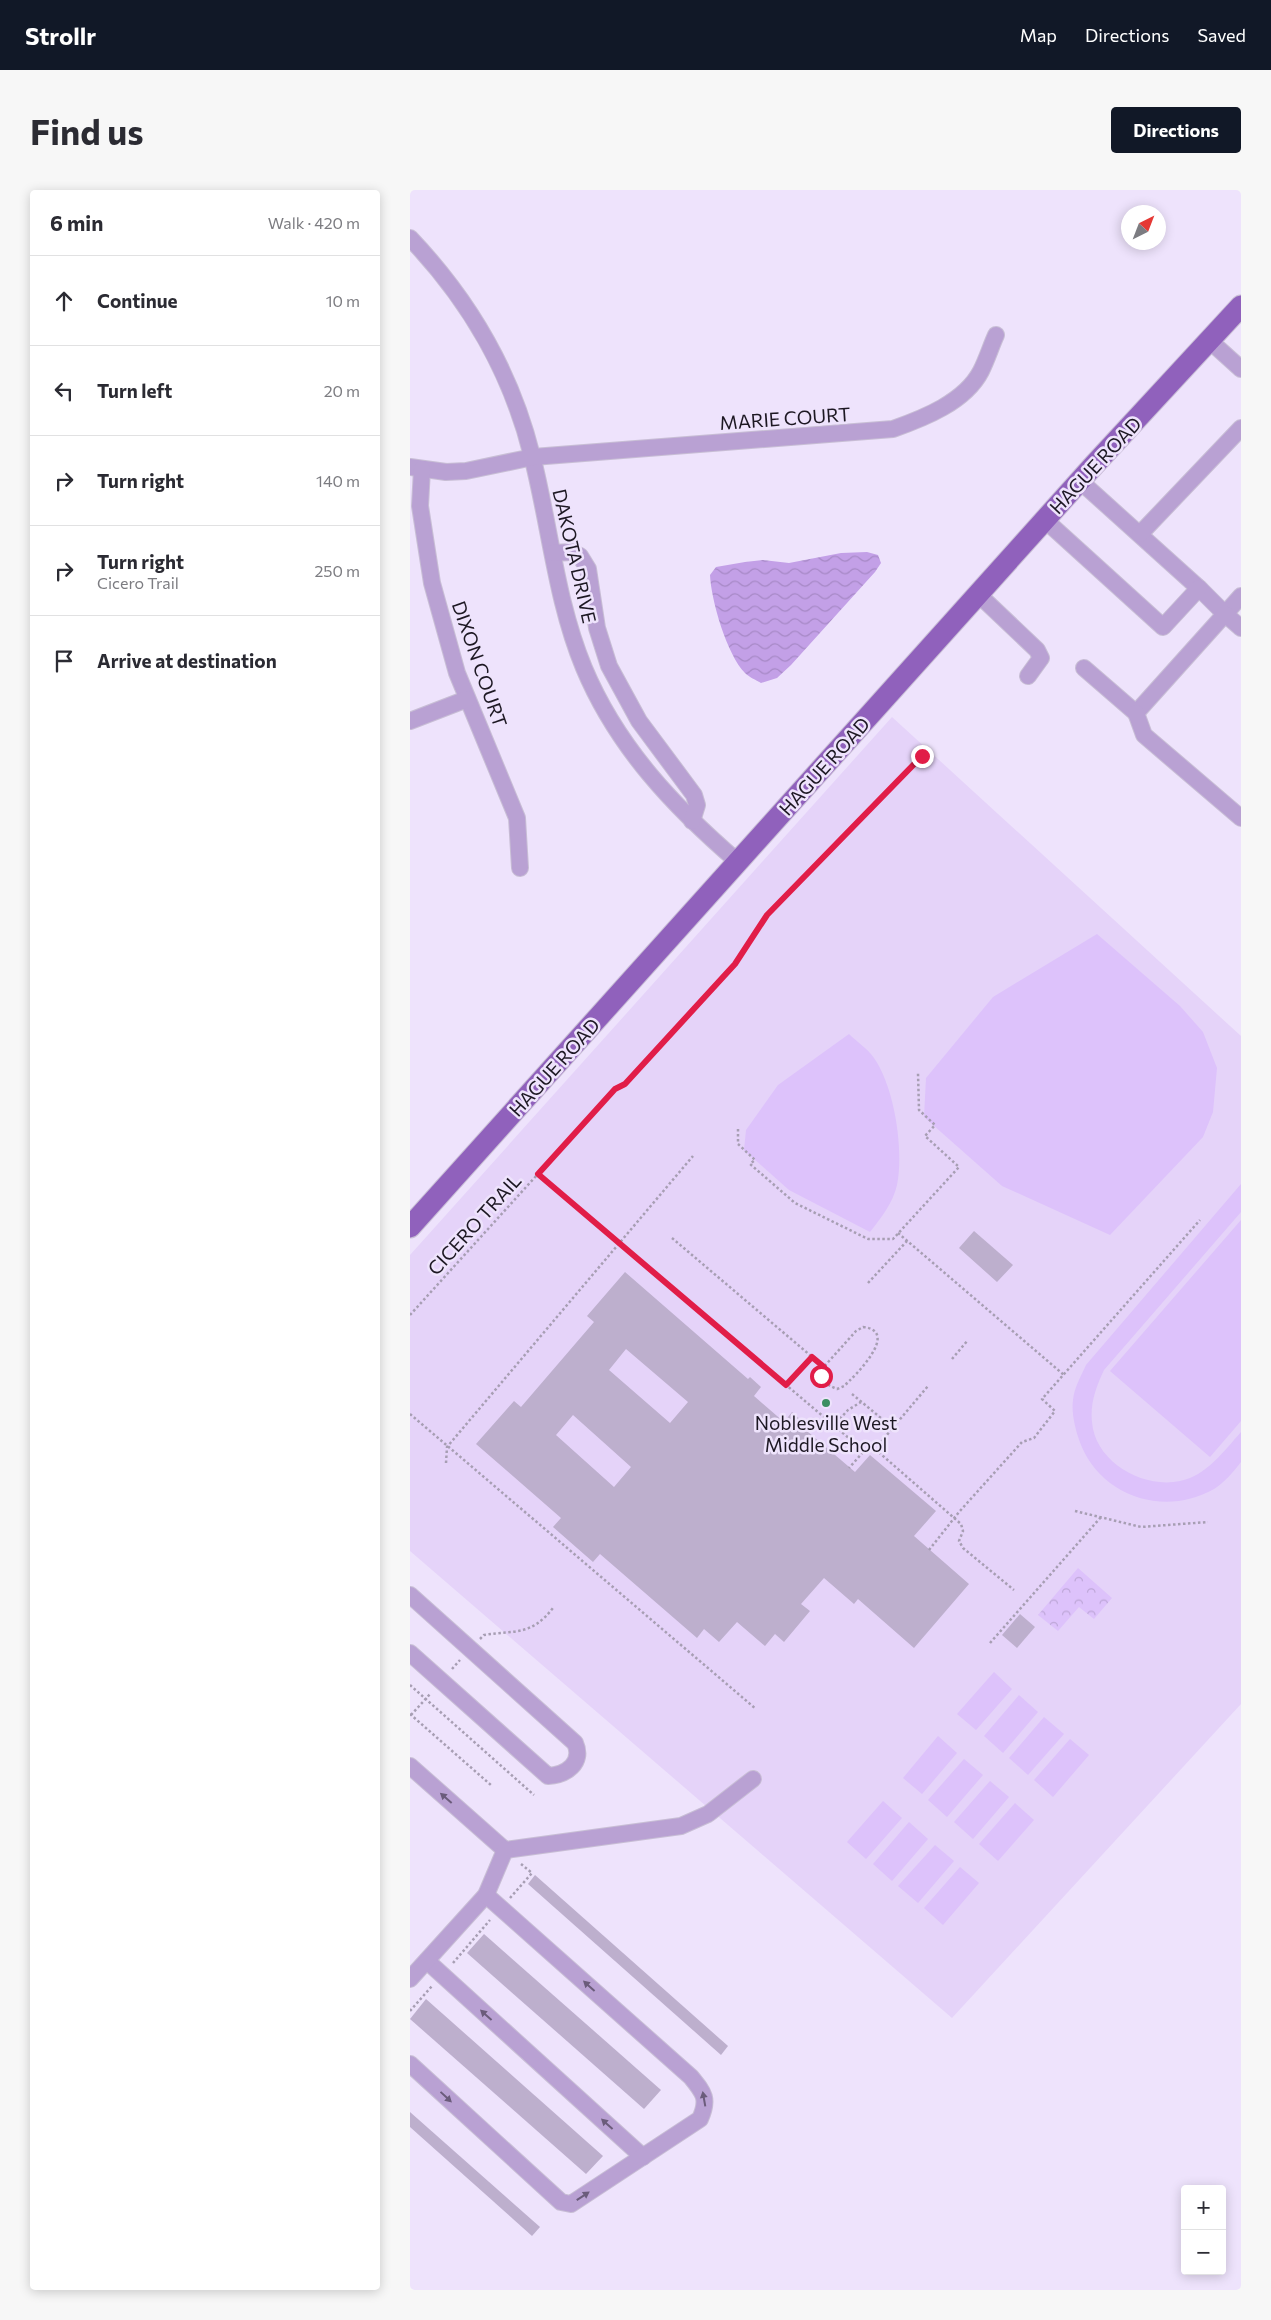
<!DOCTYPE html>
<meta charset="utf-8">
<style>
:root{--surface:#fff;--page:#f7f7f7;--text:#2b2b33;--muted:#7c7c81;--line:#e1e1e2;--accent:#111827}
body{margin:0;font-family:Commissioner,sans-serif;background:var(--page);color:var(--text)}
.controls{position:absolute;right:15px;bottom:15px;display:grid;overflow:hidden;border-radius:5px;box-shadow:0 2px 12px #0003}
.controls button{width:45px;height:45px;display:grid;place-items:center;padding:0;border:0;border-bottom:1px solid var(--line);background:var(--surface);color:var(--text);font:25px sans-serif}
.compass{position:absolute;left:711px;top:15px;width:45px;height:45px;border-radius:50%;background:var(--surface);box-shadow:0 2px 12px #0003;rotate:42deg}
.stop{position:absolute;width:15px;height:15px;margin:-11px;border:4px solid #e11d48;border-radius:50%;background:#fff}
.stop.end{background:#e11d48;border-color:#fff;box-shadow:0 1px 5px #0008}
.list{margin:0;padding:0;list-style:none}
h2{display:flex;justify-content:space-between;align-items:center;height:65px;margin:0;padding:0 20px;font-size:21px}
h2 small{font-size:16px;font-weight:400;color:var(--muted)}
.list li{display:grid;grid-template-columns:32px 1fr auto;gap:15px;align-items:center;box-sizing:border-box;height:90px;padding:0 20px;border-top:1px solid var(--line)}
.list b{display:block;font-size:19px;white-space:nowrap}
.list p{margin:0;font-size:16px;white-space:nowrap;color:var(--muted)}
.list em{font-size:16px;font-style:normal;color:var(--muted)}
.icon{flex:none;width:28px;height:28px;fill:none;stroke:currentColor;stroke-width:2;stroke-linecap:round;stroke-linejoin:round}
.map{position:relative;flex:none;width:831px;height:2100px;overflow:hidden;border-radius:5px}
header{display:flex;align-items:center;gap:30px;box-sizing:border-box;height:70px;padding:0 25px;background:var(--accent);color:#fff}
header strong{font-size:24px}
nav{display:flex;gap:28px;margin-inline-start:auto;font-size:18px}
.intro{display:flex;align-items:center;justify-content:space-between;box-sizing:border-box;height:120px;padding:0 30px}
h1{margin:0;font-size:35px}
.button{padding:12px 22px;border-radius:5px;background:var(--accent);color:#fff;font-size:18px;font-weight:700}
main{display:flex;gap:30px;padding:0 30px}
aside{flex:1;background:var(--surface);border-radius:5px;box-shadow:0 2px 12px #0003}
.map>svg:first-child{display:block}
</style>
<header>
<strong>Strollr</strong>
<nav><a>Map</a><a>Directions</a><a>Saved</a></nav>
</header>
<div class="intro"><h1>Find us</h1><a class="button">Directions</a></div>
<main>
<aside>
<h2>6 min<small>Walk · 420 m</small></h2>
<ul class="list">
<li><svg class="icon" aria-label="ahead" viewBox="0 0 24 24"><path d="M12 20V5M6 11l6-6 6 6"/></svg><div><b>Continue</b></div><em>10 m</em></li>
<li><svg class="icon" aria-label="left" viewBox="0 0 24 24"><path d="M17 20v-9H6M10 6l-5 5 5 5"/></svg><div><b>Turn left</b></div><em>20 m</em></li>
<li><svg class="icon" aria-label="right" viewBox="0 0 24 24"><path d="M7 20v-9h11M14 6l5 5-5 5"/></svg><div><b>Turn right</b></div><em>140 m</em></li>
<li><svg class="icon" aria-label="right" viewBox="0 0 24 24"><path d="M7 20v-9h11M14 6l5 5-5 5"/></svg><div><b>Turn right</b><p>Cicero Trail</p></div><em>250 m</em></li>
<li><svg class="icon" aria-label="arrive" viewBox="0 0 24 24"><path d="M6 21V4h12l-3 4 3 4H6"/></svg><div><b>Arrive at destination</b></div></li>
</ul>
</aside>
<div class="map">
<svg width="831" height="2100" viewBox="0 0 831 2100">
<defs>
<pattern id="park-crowns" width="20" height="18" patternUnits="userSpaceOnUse" patternTransform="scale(1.25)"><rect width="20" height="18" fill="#ddc2fb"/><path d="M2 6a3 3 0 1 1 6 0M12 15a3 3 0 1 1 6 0" fill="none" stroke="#bda6d7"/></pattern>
<pattern id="water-waves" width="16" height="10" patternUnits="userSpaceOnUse" patternTransform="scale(1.25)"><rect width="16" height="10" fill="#c3a0e7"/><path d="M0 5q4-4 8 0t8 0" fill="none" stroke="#a789c6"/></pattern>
</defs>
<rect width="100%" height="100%" fill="#eee3fc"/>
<path fill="#e5d3f9" d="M482,527l349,319v668l-289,314 -542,-467v-296z"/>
<g fill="#ddc2fb">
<path d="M687,744l83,72 23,26 14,36 -4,44 -10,25 -93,98 -108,-49 -78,-69 2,-39 67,-81z"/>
<path d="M439,844c8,8 19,15 25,24 21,30 30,93 23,127 -4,18 -16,33 -27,47l-81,-42 -45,-40 2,-20 32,-45z"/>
<path d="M831,994v28l-137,158c-8,17 -14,33 -12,52 3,40 51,67 88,59 26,-5 44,-30 61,-49v30c-7,9 -17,21 -27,27 -49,28 -112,8 -133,-44 -5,-13 -10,-31 -8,-45 1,-12 8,-24 13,-35z"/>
<path d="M831,1030v201l-31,36 -100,-86z"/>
<path d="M584,1482l18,17 -36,41 -19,-16z"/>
<path d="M609,1505l19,17 -35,41 -19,-17z"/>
<path d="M634,1527l20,17 -36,41 -19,-17z"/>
<path d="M528,1546l19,17 -35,41 -19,-16z"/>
<path d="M660,1549l19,16 -36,42 -19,-17z"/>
<path d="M554,1569l19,16 -36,42 -19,-17z"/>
<path d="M580,1591l19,16 -36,42 -19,-17z"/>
<path d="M473,1611l19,17 -36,41 -19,-17z"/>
<path d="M605,1613l19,17 -36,41 -19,-17z"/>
<path d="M499,1632l19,17 -36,42 -19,-17z"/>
<path d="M525,1655l19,16 -36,42 -20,-17z"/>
<path d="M550,1677l19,16 -36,42 -19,-17z"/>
</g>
<path fill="url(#park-crowns)" d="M668,1378l34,30 -18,21 -15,-12 -21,24 -20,-16z"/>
<path fill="url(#water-waves)" d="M457,362l11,3 3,8 -6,9 -84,93 -14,13 -16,5c-5,-3 -12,-6 -16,-10 -18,-18 -34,-73 -35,-98l6,-8 29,-5 18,-2 26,3 52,-10z"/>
<g fill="#bdafcd" fill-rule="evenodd">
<path d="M564,1041l39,34 -16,17 -38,-34z"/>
<path d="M215,1082l123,107 2,-2 11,10 -7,9 30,26 8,-10 11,10 -3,3 55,47 15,-17 66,56 -22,25 55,48 -55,64 -56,-49 -4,5 -30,-26 -23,26 9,7 -26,31 -9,-8 -10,12 -28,-24 -18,20 -15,-13 -7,9 -97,-84 -7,8 -40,-35 8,-9 -85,-74 38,-43 7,6 73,-85 -7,-6zM216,1159l62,53 -18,21 -61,-53zM163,1225l58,52 -17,20 -58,-52z"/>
<path d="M610,1424l15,13 -18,21 -15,-13z"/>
<path d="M125,1685l193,171 -7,9 -193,-171z"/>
<path d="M74,1744l177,156 -17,19 -177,-156z"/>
<path d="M16,1809l177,157 -17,18 -176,-155z"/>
<path d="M0,1922l130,115 -8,9 -122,-109z"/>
</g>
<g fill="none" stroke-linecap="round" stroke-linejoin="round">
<g stroke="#c8bed5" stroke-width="18">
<g id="minor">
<path d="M0,48c60,63 101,133 122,218 18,70 24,145 52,212 33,79 90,139 154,194"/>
<path d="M800,151l31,28"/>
<path d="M0,277l36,5 20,-1 67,-14 360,-28c31,-11 72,-27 88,-58 6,-12 10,-25 15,-36"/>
<path d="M12,279l-2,37 12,77 25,90 60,145 3,50"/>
<path d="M670,291l121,109 24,24 16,-18"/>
<path d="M635,330l118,107 36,-39"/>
<path d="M730,344l101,-106"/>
<path d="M143,363l19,-1 8,4 8,13 9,59 12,38 30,55 55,74 3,10 -5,16"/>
<path d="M568,404l59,56 4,8 -13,18"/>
<path d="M674,478l52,45 89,-99 16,14"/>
<path d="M726,523l8,22 97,83"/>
<path d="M0,531l57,-22"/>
<path d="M0,1405l165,148c9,20 -9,32 -27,33l-138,-123"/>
<path d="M0,1576l95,84 176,-24 27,-12 45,-35"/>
<path d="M17,1771l216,196"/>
<path d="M0,1789l76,-84 19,-45"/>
<path d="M0,1874l151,138 10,2 129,-85c9,-20 4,-26 -9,-42l-205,-182"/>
</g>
</g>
<g stroke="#c8bed5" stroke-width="23">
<path id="major" d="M0,1037l684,-762 147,-159"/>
</g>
<g stroke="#a79eb3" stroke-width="2.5" stroke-dasharray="2.5 2.5" stroke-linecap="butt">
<path d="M328,939v15l17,16 -5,4 45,39 73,36h25l66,-72 -34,-31 10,-11 -16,-15 -1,-37"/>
<path d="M127,984l327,277 -15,17"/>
<path d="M488,1043l166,142"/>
<path d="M262,1048l152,129"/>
<path d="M458,1093l39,-42"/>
<path d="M0,1125l205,-226 10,-5 110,-120 32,-49 156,-159"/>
<path d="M453,1137c38,4 -9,50 -19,59l-7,3c-10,-4 -17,-8 -16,-19l35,-39z"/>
<path d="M542,1169l16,-19"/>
<path d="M376,1195l26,-28"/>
<path d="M442,1204l41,34"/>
<path d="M0,1224l346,295"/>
<path d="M423,1236l15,-16 13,-8"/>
<path d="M465,1259l86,75 2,7 -4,10 4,7 51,42"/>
<path d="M454,1261l11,-2 53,-63"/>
<path d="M36,1273l1,-16 246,-291"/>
<path d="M665,1321l66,16 67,-5"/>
<path d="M519,1360l30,-38 63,-70 12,-4 21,-27 -13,-12 158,-179"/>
<path d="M70,1449l4,-4c32,-5 47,1 69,-27"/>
<path d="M580,1453l111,-126"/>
<path d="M42,1479l8,-9"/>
<path d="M0,1495l124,110"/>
<path d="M0,1524l82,72"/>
<path d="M1,1525l20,-22"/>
<path d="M100,1708l22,-25 -11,-9"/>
<path d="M43,1773l37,-43"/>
<path d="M0,1821l22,-25"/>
</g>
<use href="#minor" stroke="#b9a1d3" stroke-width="16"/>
<use href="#major" stroke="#9061bc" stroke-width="21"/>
</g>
<defs><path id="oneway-solid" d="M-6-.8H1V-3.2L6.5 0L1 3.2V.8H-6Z" transform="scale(1.25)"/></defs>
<g fill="#6b5c7b">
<use href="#oneway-solid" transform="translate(36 1608) rotate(-139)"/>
<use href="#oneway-solid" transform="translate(179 1796) rotate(-138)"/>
<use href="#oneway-solid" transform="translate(76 1825) rotate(-138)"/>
<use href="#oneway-solid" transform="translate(36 1907) rotate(43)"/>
<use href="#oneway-solid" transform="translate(294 1909) rotate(-100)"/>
<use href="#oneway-solid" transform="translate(197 1934) rotate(-138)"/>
<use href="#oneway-solid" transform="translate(173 2006) rotate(-33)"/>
</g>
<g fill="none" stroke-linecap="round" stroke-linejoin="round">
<path stroke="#e11d48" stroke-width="6" d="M411,1186v-6l3,-3 -12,-10 -26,28 -248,-211 77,-85 10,-5 110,-120 32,-49 155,-159"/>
</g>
<circle fill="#3b8f61" stroke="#eee3fc" stroke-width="2" cx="416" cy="1213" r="5"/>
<g text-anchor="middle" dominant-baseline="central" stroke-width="5" stroke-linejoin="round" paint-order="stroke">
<g font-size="19" fill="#1d1823" stroke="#eee3fc">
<text transform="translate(375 228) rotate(-4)">MARIE COURT</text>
<text transform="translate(685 275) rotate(-47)">HAGUE ROAD</text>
<text transform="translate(165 366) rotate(77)">DAKOTA DRIVE</text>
<text transform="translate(70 474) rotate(71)">DIXON COURT</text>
<text transform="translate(414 576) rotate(-48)">HAGUE ROAD</text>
<text transform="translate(144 877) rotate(-48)">HAGUE ROAD</text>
<text transform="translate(64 1034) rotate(-48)">CICERO TRAIL</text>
</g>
<g font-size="19" fill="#1d1823" stroke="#eee3fc">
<text x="416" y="1232">Noblesville West<tspan x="416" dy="22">Middle School</tspan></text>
</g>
</g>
</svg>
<div class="controls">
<button>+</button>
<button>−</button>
</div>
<svg class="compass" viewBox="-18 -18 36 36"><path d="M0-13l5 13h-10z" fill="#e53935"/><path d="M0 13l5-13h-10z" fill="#7c7c81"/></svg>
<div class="stop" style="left:411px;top:1186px"></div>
<div class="stop end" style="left:512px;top:566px"></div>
</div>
</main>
